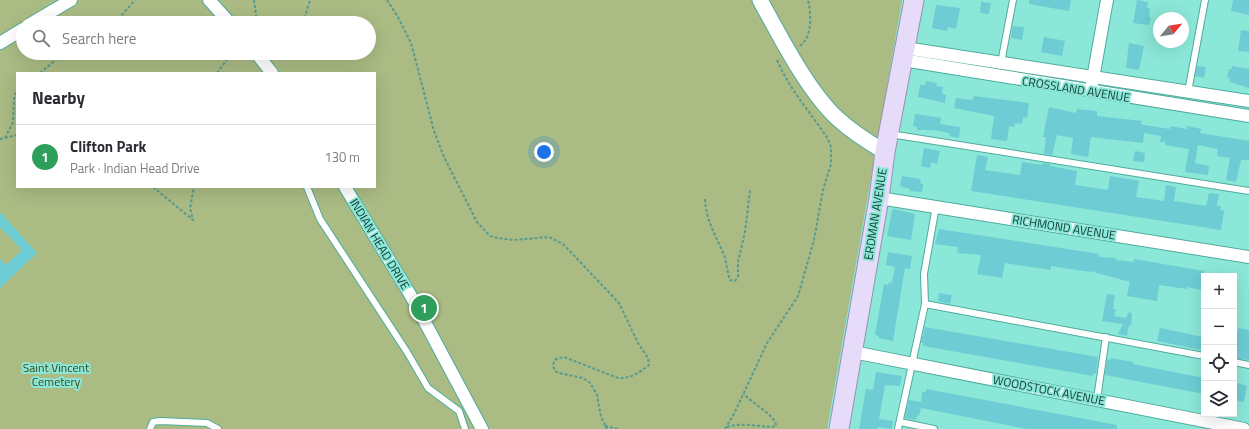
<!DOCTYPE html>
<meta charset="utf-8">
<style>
:root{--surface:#fff;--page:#f2f2f3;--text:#2b2b33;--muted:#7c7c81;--line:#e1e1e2;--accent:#d93025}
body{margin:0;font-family:"Titillium Web",sans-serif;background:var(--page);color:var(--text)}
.controls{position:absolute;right:12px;bottom:12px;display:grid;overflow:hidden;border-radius:0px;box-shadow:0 4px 16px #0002}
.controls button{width:36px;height:36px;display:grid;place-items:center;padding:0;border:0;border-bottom:1px solid var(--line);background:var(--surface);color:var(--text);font:20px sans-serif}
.compass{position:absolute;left:1153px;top:12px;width:36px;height:36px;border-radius:50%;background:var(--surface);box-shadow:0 4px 16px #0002;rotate:60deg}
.you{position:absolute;left:544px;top:152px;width:14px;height:14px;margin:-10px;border:3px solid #fff;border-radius:50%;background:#1a73e8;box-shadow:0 0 0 6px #1a73e833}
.badge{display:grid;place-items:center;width:26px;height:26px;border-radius:50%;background:var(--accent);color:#fff;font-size:13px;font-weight:700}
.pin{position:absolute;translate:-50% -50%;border:2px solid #fff;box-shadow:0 1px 4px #0006}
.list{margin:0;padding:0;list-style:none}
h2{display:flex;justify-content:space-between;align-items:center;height:52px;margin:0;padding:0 16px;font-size:17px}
h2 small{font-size:13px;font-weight:400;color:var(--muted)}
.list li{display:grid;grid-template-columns:26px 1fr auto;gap:12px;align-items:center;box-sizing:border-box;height:64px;padding:0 16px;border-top:1px solid var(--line)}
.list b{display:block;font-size:15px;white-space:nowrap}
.list p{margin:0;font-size:13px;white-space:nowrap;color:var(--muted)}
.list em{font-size:13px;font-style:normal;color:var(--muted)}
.icon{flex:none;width:22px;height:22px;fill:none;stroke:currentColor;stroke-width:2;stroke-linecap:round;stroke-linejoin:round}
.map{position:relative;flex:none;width:1249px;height:429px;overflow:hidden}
.search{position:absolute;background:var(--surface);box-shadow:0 4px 16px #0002;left:16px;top:16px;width:360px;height:44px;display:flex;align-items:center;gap:10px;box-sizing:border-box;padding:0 14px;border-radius:22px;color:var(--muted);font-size:15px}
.panel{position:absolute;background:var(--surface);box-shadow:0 4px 16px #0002;left:16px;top:72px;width:360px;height:116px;border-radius:0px}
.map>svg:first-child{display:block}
</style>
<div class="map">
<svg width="1249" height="429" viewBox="0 0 1249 429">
<rect width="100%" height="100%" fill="#8be7d8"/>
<path fill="#aabb84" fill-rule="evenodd" d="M0,0h902l-75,429h-827zM23,23h346v30h-346zM17,73h358v114h-358z"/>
<g fill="#6dccd4">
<path d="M1029,0h42l-2,11 -40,-7z"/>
<path d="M1137,0l11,2 -1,6h3l-1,9h2l-2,8 -16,-2z"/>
<path d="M1233,0h16v15l-18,-4z"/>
<path d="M981,2l10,1 -2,11 -9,-1z"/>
<path d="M936,5l24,3 -4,21 -8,-2 -1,4 -15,-3z"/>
<path d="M1013,26l11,1 -2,13 -11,-2z"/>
<path d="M1241,30l8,1v21l-11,-1z"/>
<path d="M1044,37l21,4 -3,15 -21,-4z"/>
<path d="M1129,43l15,3 -5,24 -13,-2z"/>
<path d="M1197,66l9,1 -2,11 -9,-2z"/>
<path d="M1232,66l17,3v19l-19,-6v-4l-3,-1 2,-8h3z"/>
<path d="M926,81l11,2 -1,3 7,1 -1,7 4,1 -1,8 -27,-6 2,-12h5z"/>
<path d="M974,96l55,7 -2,15 -4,-1 -1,7 -7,-1 -1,4 -5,-1 -2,15 -16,-2 3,-23 -40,-8 2,-10 17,2z"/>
<path d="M1049,107l27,6 1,-4 20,2v5l45,5 -1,3 3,1 26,4v-3l17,3v-3l14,3 -1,4 49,8v19h-8l-5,22 -10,-2 4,-22 -13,-2 1,-7 -20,-4 -3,18 14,3 -1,9 -23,-3 4,-23 -24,-4v-3h-5l1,-6 -17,-3 -1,10 -52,-6 -3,20 -17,-3 2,-16 -16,-3 -5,20 -8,-1 2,-17h-3z"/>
<path d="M915,114l26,4 -1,6 20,3 -1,11 -10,-2v-3l-16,-3h-16v-3l-4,-1z"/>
<path d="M924,148l16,3 -3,13 -6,-2 -1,6 -9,-2z"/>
<path d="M1135,151l10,2 -1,9 -11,-1z"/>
<path d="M977,155l11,2 -3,13 35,5 2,-13 20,3v-2l8,1v2l27,5 -2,14 33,5 2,-14 29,5 -3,16 28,4 2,-16 10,2 -2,14 32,5 3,-13 10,1 -2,12h4l-1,4 4,1 -3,19 -250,-39z"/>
<path d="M902,176l19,3 -1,4 3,1 -1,8 -12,-1v-2l-10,-3z"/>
<path d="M894,209l21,5 -4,26 -24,-4 5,-26z"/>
<path d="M0,212l37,41 -37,35v-29l6,6 16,-15 -22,-23z"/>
<path d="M939,229l160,25v3l17,1 -1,2 19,2v-3l70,12v17h-2l-1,2 -14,-3v2l-28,-4 -2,16 -30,-5 3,-14 -40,-11v1l-39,-6v4l-46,-7 -3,15 -25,-4 4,-19 -24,-2 1,-6 -23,-3z"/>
<path d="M888,252l24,4 -2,13 -5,-1 -12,73 -15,-3 1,-2 -4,-1 9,-51 4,1 1,-3 3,1 3,-16 -9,-2z"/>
<path d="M939,293l13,2 -2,9 -12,-3z"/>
<path d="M1107,294l8,1 -2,14h3l-2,7 12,2 3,-6 3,1 -1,13 -2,-1 -2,11 -9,-2 5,-10 -21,-3z"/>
<path d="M925,327l173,30 -2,17 -3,-1v3l-170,-30v-3h-2z"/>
<path d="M1160,328l43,9 -2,13 -44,-9z"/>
<path d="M1238,328l11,2v30l-15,-2v-19l2,1z"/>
<path d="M1111,358l22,4v2l71,14v16l-99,-19 2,-16 4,1z"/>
<path d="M876,372l26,4 -2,10 -15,-1 -6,34 14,2 -1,8 -14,-2v2h-19l7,-40 7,1z"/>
<path d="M1234,382l13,4 -3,16 -10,-2z"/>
<path d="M926,389l191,36v4h-90l-106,-21 -2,8 -2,-1 -1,5 -11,-2 4,-18 12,2 1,-10h4z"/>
</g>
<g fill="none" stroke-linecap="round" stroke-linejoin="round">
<g stroke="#4eab9d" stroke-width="8">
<g id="service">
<path d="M1001,63l12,-63"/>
<path d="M1188,92l17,-92"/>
<path d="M890,134l359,57"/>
<path d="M307,187l13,32 87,133 21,36 31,23 6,18"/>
<path d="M925,304l-1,-30 12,-68"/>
<path d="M1234,362l15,3"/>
<path d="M1097,399l9,-62"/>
<path d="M900,422l34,7"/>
<path d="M150,429l3,-7 7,-1 47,2 11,6"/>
<path d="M898,429l27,-125 279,52"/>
</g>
</g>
<g stroke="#4eab9d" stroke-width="14">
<g id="minor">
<path d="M209,0l21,23"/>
<path d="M32,23l39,-23"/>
<path d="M0,43l23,-14"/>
<path d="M905,48l344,53"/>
<path d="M256,53l16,20"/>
<path d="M903,60l346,56"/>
<path d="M1092,84l15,-84"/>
<path d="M345,187l66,109 71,133"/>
<path d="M879,198l370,59"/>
<path d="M853,352l391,77"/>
</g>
</g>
<g stroke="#4eab9d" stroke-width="17">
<path id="tertiary" d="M760,0c20,36 47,90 77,118 14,13 31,24 48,34"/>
</g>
<g stroke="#9293b2" stroke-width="21">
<path id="primary" d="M839,429l40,-231 6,-46 29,-152"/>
</g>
<g stroke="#569b90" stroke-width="2" stroke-dasharray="3 2" stroke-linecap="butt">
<path d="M254,0l3,23"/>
<path d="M387,0l11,17 13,26 23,88 10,26 33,65 13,14 8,2 15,2 36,-3 14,7 56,59 19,40 10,15 1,7c-10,8 -19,14 -31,13l-54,-21 -8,2 -2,3 -1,4 2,5 4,2 24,5 7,5 7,12 4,22 6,12"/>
<path d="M115,23l20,-23"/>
<path d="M303,23l7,-23"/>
<path d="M800,46c13,-11 11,-31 8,-46"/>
<path d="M40,73l24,-20"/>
<path d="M217,73l15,-20"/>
<path d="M5,138l8,-16 1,-23 3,-10"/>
<path d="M0,139l17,-4"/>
<path d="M153,187l40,33 -3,-12 4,-21"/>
<path d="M705,199c1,22 11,37 19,56 3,8 3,17 6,25l5,1 3,-4v-15l7,-30 5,-42"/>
<path d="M605,426l13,3"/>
<path d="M727,427c17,-6 40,2 49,-1 0,-11 -25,-23 -32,-32"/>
<path d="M725,429l9,-15 33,-71 31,-47 16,-56 9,-50 8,-26v-17l-3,-8c-17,-26 -39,-50 -51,-79l2,-1"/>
</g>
<use href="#service" stroke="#fff" stroke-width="6"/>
<use href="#minor" stroke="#fff" stroke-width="12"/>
<use href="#tertiary" stroke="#fff" stroke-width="15"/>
<use href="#primary" stroke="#e7dbfa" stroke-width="19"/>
</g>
<g text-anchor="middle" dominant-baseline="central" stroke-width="4" stroke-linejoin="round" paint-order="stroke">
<g font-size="12" fill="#113933" stroke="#8be7d8">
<text transform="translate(1076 89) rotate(9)">CROSSLAND AVENUE</text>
<text transform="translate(875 214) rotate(-81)">ERDMAN AVENUE</text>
<text transform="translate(1064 227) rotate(9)">RICHMOND AVENUE</text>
<text transform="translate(380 244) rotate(59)">INDIAN HEAD DRIVE</text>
<text transform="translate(1049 390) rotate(11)">WOODSTOCK AVENUE</text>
</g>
<g font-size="12" fill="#394615" stroke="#8be7d8">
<text x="56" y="367">Saint Vincent<tspan x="56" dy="14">Cemetery</tspan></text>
</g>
</g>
</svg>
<div class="controls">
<button>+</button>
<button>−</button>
<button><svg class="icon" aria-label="locate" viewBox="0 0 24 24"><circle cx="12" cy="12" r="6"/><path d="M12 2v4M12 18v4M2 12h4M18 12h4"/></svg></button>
<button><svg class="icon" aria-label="layers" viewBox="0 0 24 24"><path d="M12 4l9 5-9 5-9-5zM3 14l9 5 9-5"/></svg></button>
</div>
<svg class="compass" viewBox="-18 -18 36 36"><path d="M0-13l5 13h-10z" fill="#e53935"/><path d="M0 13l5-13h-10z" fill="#7c7c81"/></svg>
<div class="you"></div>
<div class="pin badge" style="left:424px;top:308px;background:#2e9e5b">1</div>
<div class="search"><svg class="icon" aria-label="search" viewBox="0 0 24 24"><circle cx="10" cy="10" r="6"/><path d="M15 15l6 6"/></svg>Search here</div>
<section class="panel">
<h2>Nearby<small></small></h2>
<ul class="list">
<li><span class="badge" style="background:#2e9e5b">1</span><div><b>Clifton Park</b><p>Park · Indian Head Drive</p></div><em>130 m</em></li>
</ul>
</section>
</div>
